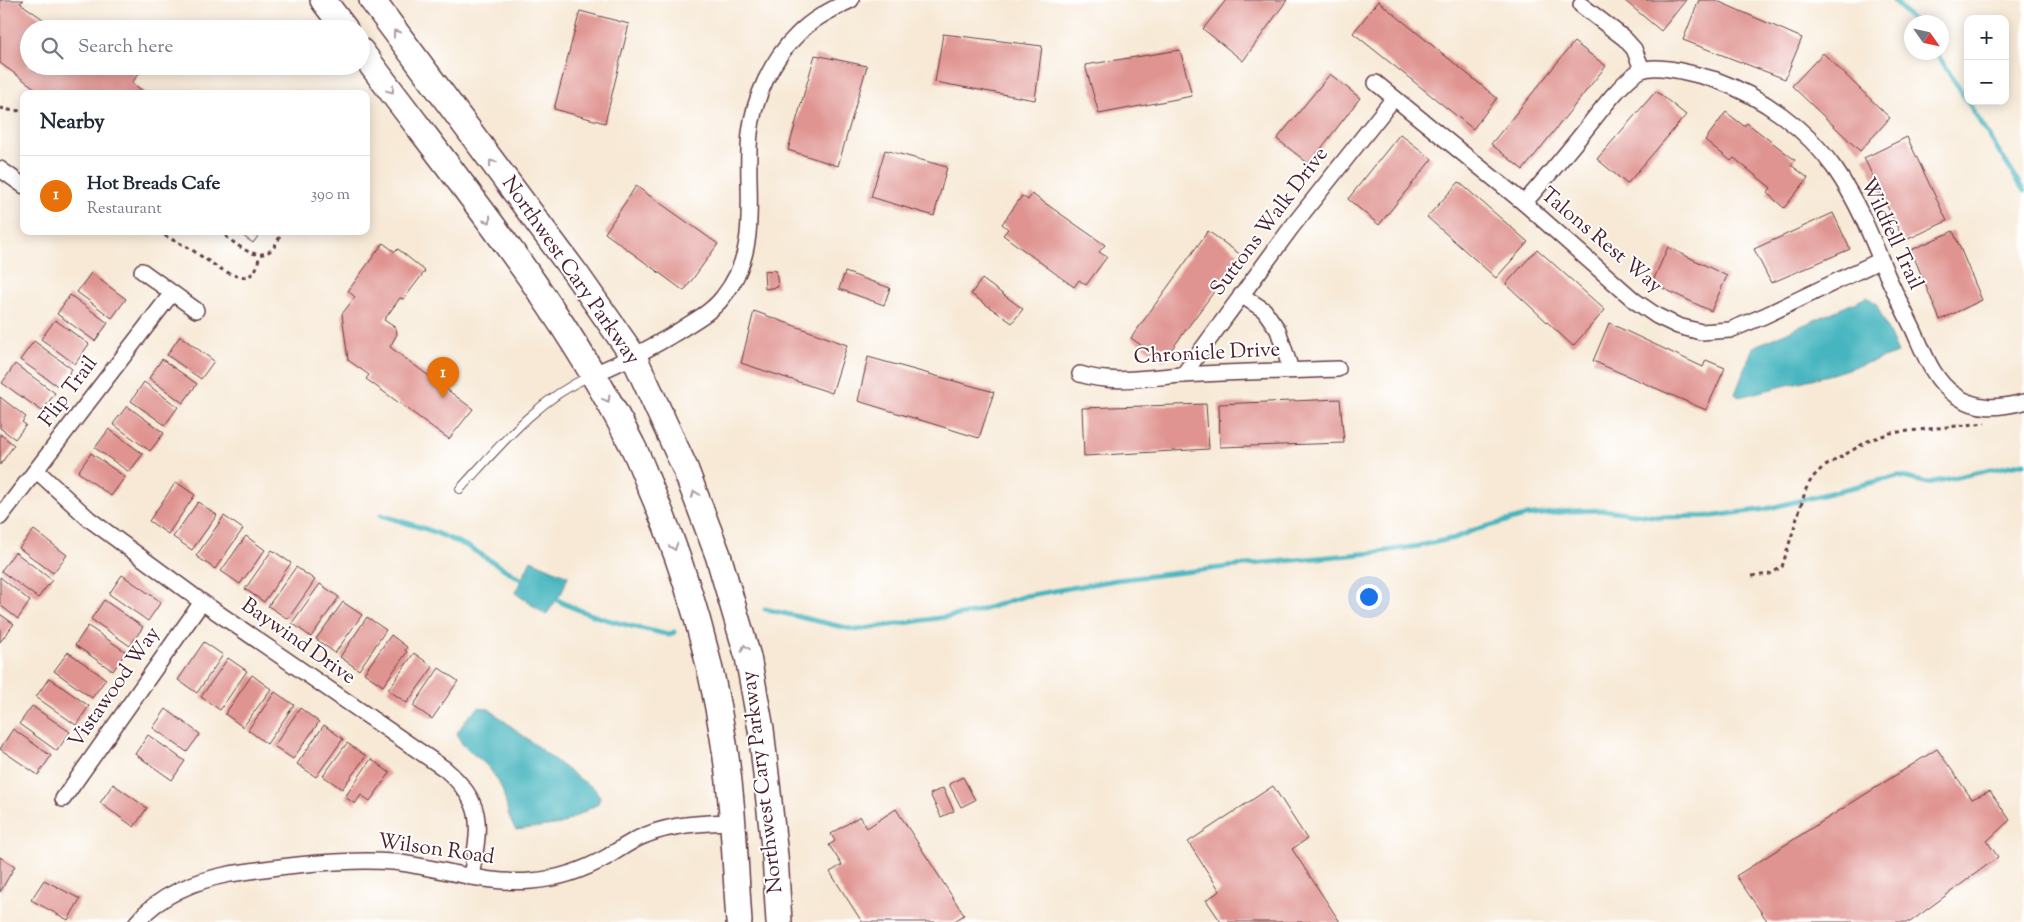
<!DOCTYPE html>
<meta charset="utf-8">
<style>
:root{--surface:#fff;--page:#f2f2f3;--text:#1f2937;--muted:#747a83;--line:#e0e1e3;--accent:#d93025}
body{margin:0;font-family:"Sorts Mill Goudy",serif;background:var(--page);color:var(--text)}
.controls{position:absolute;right:15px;top:15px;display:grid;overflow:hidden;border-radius:10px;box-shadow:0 2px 12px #0003}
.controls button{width:45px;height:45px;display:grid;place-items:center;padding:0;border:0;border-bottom:1px solid var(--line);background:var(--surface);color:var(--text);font:25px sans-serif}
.compass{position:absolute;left:1904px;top:15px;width:45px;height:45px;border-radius:50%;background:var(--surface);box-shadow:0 2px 12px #0003;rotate:124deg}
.you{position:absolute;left:1368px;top:596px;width:18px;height:18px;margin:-12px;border:4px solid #fff;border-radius:50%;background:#1a73e8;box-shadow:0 0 0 8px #1a73e833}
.badge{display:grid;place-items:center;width:32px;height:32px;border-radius:50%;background:var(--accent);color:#fff;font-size:16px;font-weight:700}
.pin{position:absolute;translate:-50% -41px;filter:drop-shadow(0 1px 2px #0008)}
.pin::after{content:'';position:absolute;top:26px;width:18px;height:15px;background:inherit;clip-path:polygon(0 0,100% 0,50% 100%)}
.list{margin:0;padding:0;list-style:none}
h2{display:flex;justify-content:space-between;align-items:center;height:65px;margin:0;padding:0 20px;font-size:21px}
h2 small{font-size:16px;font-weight:400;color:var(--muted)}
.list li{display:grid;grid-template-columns:32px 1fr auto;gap:15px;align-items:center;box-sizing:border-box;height:80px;padding:0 20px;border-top:1px solid var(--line)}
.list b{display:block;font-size:19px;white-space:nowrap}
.list p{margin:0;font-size:16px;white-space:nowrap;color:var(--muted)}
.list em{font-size:16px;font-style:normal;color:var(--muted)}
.icon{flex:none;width:28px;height:28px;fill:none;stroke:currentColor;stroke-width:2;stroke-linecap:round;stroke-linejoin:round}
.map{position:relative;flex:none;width:2024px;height:922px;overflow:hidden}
.search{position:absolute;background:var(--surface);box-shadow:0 2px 12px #0003;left:20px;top:20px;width:350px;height:55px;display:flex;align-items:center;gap:12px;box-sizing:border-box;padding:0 18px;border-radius:28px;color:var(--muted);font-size:19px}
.panel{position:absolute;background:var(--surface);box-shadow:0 2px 12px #0003;left:20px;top:90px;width:350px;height:145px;border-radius:10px}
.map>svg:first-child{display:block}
</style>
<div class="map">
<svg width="2024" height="922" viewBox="0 0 2024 922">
<rect width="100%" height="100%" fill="#fff"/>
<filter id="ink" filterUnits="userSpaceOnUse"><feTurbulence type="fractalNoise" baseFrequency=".02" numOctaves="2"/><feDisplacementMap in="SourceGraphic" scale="10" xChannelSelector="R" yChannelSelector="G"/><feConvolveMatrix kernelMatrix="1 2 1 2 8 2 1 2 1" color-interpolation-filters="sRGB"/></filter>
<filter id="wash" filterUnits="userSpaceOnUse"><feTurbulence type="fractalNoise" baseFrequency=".0096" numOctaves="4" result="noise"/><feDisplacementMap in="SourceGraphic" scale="20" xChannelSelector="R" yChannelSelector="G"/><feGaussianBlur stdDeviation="1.12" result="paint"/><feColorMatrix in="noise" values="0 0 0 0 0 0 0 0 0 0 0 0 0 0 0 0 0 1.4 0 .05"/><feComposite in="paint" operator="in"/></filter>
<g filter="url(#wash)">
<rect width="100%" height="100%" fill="#f7e9d6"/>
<g fill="#46b5bf" stroke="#486a75">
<path d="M1867,297l9,6 22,50 -66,21 -93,23 -4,-3 18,-47z"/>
<path d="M531,560l37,16 -6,16 -16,23 -31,-22z"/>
<path d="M479,707l10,2 85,66 21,14 5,8 -2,7 -36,20 -46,6c-10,-12 -9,-33 -17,-47 -3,-6 -9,-14 -14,-19 -11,-11 -24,-15 -28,-31l10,-15z"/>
</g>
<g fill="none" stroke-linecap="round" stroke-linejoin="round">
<g stroke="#46b5bf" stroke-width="5">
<path d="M1894,0l20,22"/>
<path d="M1936,52l88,139"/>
<path d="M381,515l48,15 38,16 60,37"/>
<path d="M552,597c36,21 77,28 117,38l5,-3"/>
<path d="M765,609l91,21 116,-17 53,-17 91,-16 146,-17 110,-10 46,-7 37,-8 19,-8 51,-14 47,-5 33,-1 55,7 54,-1 52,-7 132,-33 30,7 96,-20"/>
</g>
</g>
<g id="blocks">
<g fill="#e09491">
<path d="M0,0h24l-4,3 37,26h-28v37h83l5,4 2,-4h25l-12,17 15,11h-104l-43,-31z"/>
<path d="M1226,0h61l-44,61 -40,-32z"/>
<path d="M1624,0h62l-25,31z"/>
<path d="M1699,0h16l87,38 -17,41 -102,-39z"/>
<path d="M1378,1l119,97 -24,31 -120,-96z"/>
<path d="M580,11l49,13 -24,99 -51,-14z"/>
<path d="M943,34l99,12 -7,54 -100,-18z"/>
<path d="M1574,42l32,24 -83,104 -32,-26z"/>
<path d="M1180,50l12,46 -93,18 -14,-49z"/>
<path d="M1823,53l67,65 -30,33 -68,-65z"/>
<path d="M815,55l52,11 -29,100 -50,-16z"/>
<path d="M1330,74l30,24 -51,66 -32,-25z"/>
<path d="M1656,91l30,24 -59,69 -30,-25z"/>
<path d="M1726,112l18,14 3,-3 48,37 -4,5 17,13 -24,30 -17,-15 4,-5 -37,-30 -3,3 -26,-21z"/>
<path d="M1400,134l32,25 -53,66 -31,-26z"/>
<path d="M1907,137l40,84 -43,20 -40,-83z"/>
<path d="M885,150l62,17 -13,49 -63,-19z"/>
<path d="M1459,182l69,60 -32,36 -69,-61z"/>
<path d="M636,186l82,58 -34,47 -79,-58z"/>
<path d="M1032,194l73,51 -6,7 8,5 -21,28 -7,-5 -5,7 -71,-52 5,-6 -6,-5 20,-28 6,4z"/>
<path d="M1833,213l17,36 -79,34 -17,-34z"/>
<path d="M236,231h26l-9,12z"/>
<path d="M1208,231l33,24 -78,106 -32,-23z"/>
<path d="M1953,231l29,69 -42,20 -29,-70z"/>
<path d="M383,243l12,9 3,-3 27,22 -21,28 -4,-1 -16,22 12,8 1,6 -7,13 83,62 -24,30 -83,-60 3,-4 -21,-15 -6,-46 13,-17 -7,-6z"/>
<path d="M1668,247l59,29 -16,35 -59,-28z"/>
<path d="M1537,249l68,61 -32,36 -67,-62z"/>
<path d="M776,270l2,17 -13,2 -1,-18z"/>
<path d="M845,272l45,16 -6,17 -45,-16z"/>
<path d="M91,273l35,26 -14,19 -35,-26z"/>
<path d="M982,279l41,30 -11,14 -41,-29z"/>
<path d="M70,295l38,28 -13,18 -38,-27z"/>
<path d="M754,311l93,34 -15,48 -91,-30z"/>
<path d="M55,320l34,24 -14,20 -34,-25z"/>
<path d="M1609,323l94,44 3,-7 19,8 -19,42 -113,-49z"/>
<path d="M180,336l34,25 -13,18 -34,-24z"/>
<path d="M34,341l38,28 -13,18 -39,-27z"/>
<path d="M868,357l126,35 -15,46 -121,-37z"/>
<path d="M162,359l35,25 -14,19 -34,-25z"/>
<path d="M15,364l40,29 -13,18 -40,-28z"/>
<path d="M144,382l34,25 -13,18 -34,-24z"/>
<path d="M0,397l26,20 -4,5 4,3 -11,14 -15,-11z"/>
<path d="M1340,399l4,44 -124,4 -1,-43z"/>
<path d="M1206,404l3,45 -125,7 -2,-48z"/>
<path d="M127,406l37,27 -14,18 -37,-27z"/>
<path d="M109,429l34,25 -14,18 -34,-24z"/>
<path d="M0,434l14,11 -14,20z"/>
<path d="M91,453l34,24 -14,19 -33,-24z"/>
<path d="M176,482l19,13 -27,39 -19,-13z"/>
<path d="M198,502l19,13 -25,35 -19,-13z"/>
<path d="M224,516l19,13 -28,40 -19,-13z"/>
<path d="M34,530l33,25 -14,18 -34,-25z"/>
<path d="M246,536l19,14 -25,34 -19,-13z"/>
<path d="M272,550l19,13 -27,39 -19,-13z"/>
<path d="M15,552l37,28 -14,18 -37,-27z"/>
<path d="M296,567l19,13 -27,39 -20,-13z"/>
<path d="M122,575l39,27 -13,19 -39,-27z"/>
<path d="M0,577l30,24 -12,18 -18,-14z"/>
<path d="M320,584l19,13 -28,40 -19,-14z"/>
<path d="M104,600l39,27 -13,19 -39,-27z"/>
<path d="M343,602l19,13 -27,38 -19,-14z"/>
<path d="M0,614l14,10 -14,18z"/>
<path d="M367,617l19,13 -27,40 -19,-13z"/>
<path d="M88,626l38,26 -13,19 -38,-26z"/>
<path d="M391,635l16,12 -2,3 2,2 -24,34 -19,-13z"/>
<path d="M204,642l19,13 -26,38 -19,-13z"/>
<path d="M68,652l38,27 -14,19 -38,-27z"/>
<path d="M414,653l19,14 -26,36 -19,-13z"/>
<path d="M228,658l19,13 -27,39 -19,-13z"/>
<path d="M439,668l19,13 -26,38 -19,-13z"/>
<path d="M252,675l19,14 -28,38 -18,-13z"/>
<path d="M49,678l40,28 -13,19 -40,-28z"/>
<path d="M275,692l19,13 -27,39 -19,-14z"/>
<path d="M32,706l38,26 -13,19 -38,-27z"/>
<path d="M300,708l19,14 -26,37 -19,-13z"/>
<path d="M166,709l34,25 -13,18 -34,-24z"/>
<path d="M324,725l19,14 -27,38 -19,-13z"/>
<path d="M13,729l38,27 -13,19 -38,-26z"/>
<path d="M148,735l37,26 -13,19 -37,-26z"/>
<path d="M347,743l19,13 -24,33 -19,-13z"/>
<path d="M1937,749l35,50 18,-8 20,29 -23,21 11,16 -88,65h-142l-32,-46z"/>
<path d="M371,759l19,14 -20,28 -9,-6 -6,9 -10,-7z"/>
<path d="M963,777l12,23 -14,7 -12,-23z"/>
<path d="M113,784l34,24 -13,19 -34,-24z"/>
<path d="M1273,786l34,53 -15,10 48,73h-119l-15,-22 14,-9 -32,-49z"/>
<path d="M943,788l11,23 -13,6 -11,-23z"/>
<path d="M896,809l68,106 -11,7h-91l-32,-50 12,-7 -13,-20 6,-4 -4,-7 29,-18 7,12z"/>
<path d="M0,857l15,9 -15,26z"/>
<path d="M44,880l36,19 -12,21 -37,-20z"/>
</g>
</g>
</g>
<g filter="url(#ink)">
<use href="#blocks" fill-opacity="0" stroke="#643d45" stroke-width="1"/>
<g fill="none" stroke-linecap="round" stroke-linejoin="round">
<g stroke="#643d45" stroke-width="10">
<path id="service" d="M460,489c39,-42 76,-89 130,-113"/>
</g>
<g stroke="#643d45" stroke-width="18">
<g id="minor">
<path d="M1581,5l43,33 10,11 8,20"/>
<path d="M1376,83l148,120 111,98 22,15 21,10 23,6 29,-2 34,-14 117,-56"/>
<path d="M0,169l24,17"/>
<path d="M1524,203c19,-21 36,-42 54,-64 14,-17 45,-61 64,-69 16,-7 57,5 74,10 47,17 91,49 119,89 23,33 37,69 52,106 8,18 17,36 26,54 11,24 20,51 42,66 23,16 44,13 69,7"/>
<path d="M142,271l54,39"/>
<path d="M1241,295l23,15 14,20 13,40"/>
<path d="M594,374c33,-14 64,-29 94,-49 13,-8 26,-16 35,-28 40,-50 21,-106 27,-164 4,-35 22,-74 47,-98 15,-16 35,-26 54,-35"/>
<path d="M1080,374c34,11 68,3 103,1 52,-3 103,-4 155,-6"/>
<path d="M1183,375l108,-147 103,-130"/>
<path d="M36,470l53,49 113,83 243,167c42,36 34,59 26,108"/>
<path d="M0,517l172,-224"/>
<path d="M63,799l139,-197"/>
<path d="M137,922c22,-27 60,-42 93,-48 51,-8 112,-16 163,-12 46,5 91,23 138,19 26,-2 53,-11 76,-24 13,-8 25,-17 39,-22 27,-11 57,-12 86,-13"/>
</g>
</g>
<g stroke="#643d45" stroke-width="28">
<g id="primary">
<path d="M323,0l22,29"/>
<path d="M372,0l204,274 58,83 51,111 33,87 30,102 13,72 14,127 4,66"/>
<path d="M361,51c95,128 199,251 271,394 8,15 14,33 21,49 33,78 57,160 70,243 10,61 12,124 16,185"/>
</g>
</g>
<g stroke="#643d45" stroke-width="3" stroke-dasharray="4 4" stroke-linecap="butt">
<path d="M0,108l14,3 10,-1"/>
<path d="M158,231c10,8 21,11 31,17 17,10 67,55 70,7"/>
<path d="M219,231c14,10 38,35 54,17 4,-4 6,-11 10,-17"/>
<path d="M1752,576l18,-2 12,-7 24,-78 6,-11 10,-10 46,-27 22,-8 95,-10"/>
</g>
<use href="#service" stroke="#fff" stroke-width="8"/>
<use href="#minor" stroke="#fff" stroke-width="15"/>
<use href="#primary" stroke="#fff" stroke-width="25"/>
</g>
<defs><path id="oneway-chevron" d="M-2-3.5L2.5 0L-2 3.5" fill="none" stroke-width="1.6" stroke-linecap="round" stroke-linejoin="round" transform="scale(1.25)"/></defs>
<g stroke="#ae9aa0">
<use href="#oneway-chevron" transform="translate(396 33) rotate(-126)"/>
<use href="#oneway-chevron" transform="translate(391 90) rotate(53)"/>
<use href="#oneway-chevron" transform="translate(492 163) rotate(-127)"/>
<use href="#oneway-chevron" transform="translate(488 220) rotate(54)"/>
<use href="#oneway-chevron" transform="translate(607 399) rotate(61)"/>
<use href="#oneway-chevron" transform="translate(695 494) rotate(-111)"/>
<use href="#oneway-chevron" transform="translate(674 547) rotate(70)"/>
<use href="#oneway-chevron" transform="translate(745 648) rotate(-106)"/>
</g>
</g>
<g text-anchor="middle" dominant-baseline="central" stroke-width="4" stroke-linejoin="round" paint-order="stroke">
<g font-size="21" fill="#4a1f2b" stroke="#fff">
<text transform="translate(1270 222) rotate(-53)">Suttons Walk Drive</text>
<text transform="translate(1891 234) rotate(65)">Wildfell Trail</text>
<text transform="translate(1601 241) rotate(40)">Talons Rest Way</text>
<text transform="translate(570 271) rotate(55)">Northwest Cary Parkway</text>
<text transform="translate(1207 354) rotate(-3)">Chronicle Drive</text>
<text transform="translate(69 392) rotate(-53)">Flip Trail</text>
<text transform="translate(298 642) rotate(35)">Baywind Drive</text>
<text transform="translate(115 688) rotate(-55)">Vistawood Way</text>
<text transform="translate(763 782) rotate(-97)">Northwest Cary Parkway</text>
<text transform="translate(436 850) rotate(8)">Wilson Road</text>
</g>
</g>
</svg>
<div class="controls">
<button>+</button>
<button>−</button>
</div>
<svg class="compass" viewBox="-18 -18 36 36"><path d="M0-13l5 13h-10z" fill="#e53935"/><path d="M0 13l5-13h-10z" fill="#747a83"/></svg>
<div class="you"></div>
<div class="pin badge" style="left:443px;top:398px;background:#e8710a">1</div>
<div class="search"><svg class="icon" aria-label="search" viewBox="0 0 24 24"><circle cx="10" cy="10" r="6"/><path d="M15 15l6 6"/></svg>Search here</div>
<section class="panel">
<h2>Nearby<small></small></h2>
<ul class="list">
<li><span class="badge" style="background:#e8710a">1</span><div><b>Hot Breads Cafe</b><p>Restaurant</p></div><em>390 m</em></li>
</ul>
</section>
</div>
